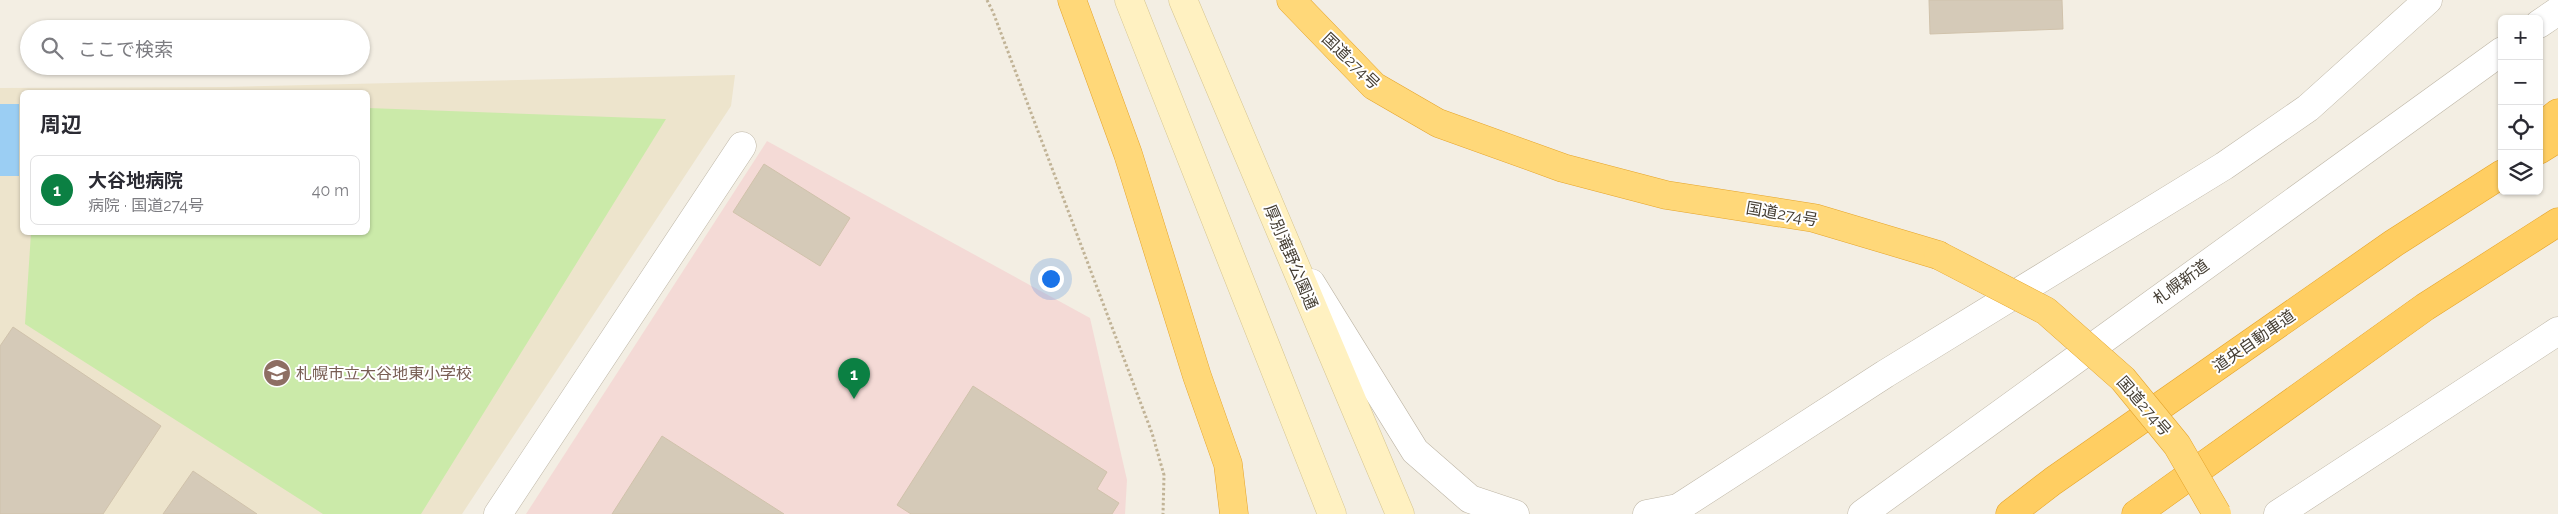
<!DOCTYPE html>
<html lang="ja">
<meta charset="utf-8">
<style>
:root{--surface:#fff;--page:#f2f2f3;--text:#2b2b33;--muted:#7c7c81;--line:#e1e1e2;--accent:#0b8043}
body{margin:0;font-family:Raleway,"Noto Sans JP",sans-serif;background:var(--page);color:var(--text)}
.controls{position:absolute;right:15px;top:15px;display:grid;overflow:hidden;border-radius:8px;box-shadow:0 1px 4px #0004}
.controls button{width:45px;height:45px;display:grid;place-items:center;padding:0;border:0;border-bottom:1px solid var(--line);background:var(--surface);color:var(--text);font:25px sans-serif}
.you{position:absolute;left:1050px;top:278px;width:18px;height:18px;margin:-12px;border:4px solid #fff;border-radius:50%;background:#1a73e8;box-shadow:0 0 0 8px #1a73e833}
.badge{display:grid;place-items:center;width:32px;height:32px;border-radius:50%;background:var(--accent);color:#fff;font-size:16px;font-weight:700}
.pin{position:absolute;translate:-50% -41px;filter:drop-shadow(0 1px 2px #0008)}
.pin::after{content:'';position:absolute;top:26px;width:18px;height:15px;background:inherit;clip-path:polygon(0 0,100% 0,50% 100%)}
.list{margin:0;padding:0;list-style:none}
h2{display:flex;justify-content:space-between;align-items:center;height:65px;margin:0;padding:0 20px;font-size:21px}
h2 small{font-size:16px;font-weight:400;color:var(--muted)}
.list li{display:grid;grid-template-columns:32px 1fr auto;gap:15px;align-items:center;box-sizing:border-box;height:70px;margin:0 10px 10px;padding:0 10px;border:1px solid var(--line);border-radius:8px}
.list b{display:block;font-size:19px;white-space:nowrap}
.list p{margin:0;font-size:16px;white-space:nowrap;color:var(--muted)}
.list em{font-size:16px;font-style:normal;color:var(--muted)}
.icon{flex:none;width:28px;height:28px;fill:none;stroke:currentColor;stroke-width:2;stroke-linecap:round;stroke-linejoin:round}
.map{position:relative;flex:none;width:2558px;height:514px;overflow:hidden}
.search{position:absolute;background:var(--surface);box-shadow:0 1px 4px #0004;left:20px;top:20px;width:350px;height:55px;display:flex;align-items:center;gap:12px;box-sizing:border-box;padding:0 18px;border-radius:28px;color:var(--muted);font-size:19px}
.panel{position:absolute;background:var(--surface);box-shadow:0 1px 4px #0004;left:20px;top:90px;width:350px;height:145px;border-radius:8px}
.map>svg:first-child{display:block}
</style>
<div class="map">
<svg width="2558" height="514" viewBox="0 0 2558 514">
<rect width="100%" height="100%" fill="#f3eee3"/>
<path fill="#ede4cc" fill-rule="evenodd" d="M735,75l-4,31 -269,408h-462v-426l226,-1zM22,92h346v140h-346z"/>
<path fill="#f4dad6" d="M767,141l323,177 37,162 -2,34h-599z"/>
<path fill="#cbeaa9" d="M368,108l298,11 -245,395h-98l-298,-190 6,-91 337,-1z"/>
<rect fill="#9bcef3" x="0" y="104" width="19" height="72"/>
<g fill="#d5cab8" stroke="#d0c2ab">
<path d="M1929,0h133l1,29 -133,5z"/>
<path d="M764,164l86,54 -30,48 -87,-54z"/>
<path d="M13,327l148,99 -58,88h-103v-168z"/>
<path d="M973,386l134,86 -10,17 22,14 -7,11h-201l-14,-9z"/>
<path d="M662,436l122,78h-172z"/>
<path d="M193,471l64,43h-94z"/>
</g>
<g fill="none" stroke-linecap="round" stroke-linejoin="round">
<g stroke="#beb6a6" stroke-width="29">
<g id="minor">
<path d="M1311,283l104,168 55,48 45,15"/>
<path d="M498,514l244,-368"/>
<path d="M1647,514l31,-6 207,-134 339,-208 84,-58 120,-108"/>
</g>
</g>
<g stroke="#beb6a6" stroke-width="29">
<g id="tertiary">
<path d="M2539,24l19,-13"/>
<path d="M1862,514l640,-463"/>
<path d="M2278,514l280,-183"/>
</g>
</g>
<g stroke="#d5c490" stroke-width="29">
<g id="secondary">
<path d="M1129,0l203,514"/>
<path d="M1183,0l217,514"/>
</g>
</g>
<g stroke="#e5a42b" stroke-width="29">
<g id="trunk">
<path d="M1072,0l56,154 69,222 31,88 6,50"/>
<path d="M1291,0l83,86 64,37 125,45 103,27 148,23 124,37"/>
</g>
</g>
<g stroke="#e5a42b" stroke-width="29">
<g id="motorway">
<path d="M2539,128l19,-15"/>
<path d="M2539,150l19,-12"/>
<path d="M2010,514l43,-33 341,-238 108,-69"/>
<path d="M2136,514l289,-207 133,-85"/>
</g>
</g>
<path stroke="#c1b396" stroke-width="3" stroke-dasharray="2.5 2.5" stroke-linecap="butt" d="M987,0l6,12 159,421 12,42 -1,39"/>
<use href="#minor" stroke="#fff" stroke-width="28"/>
<use href="#tertiary" stroke="#fff" stroke-width="28"/>
<use href="#secondary" stroke="#fff1c1" stroke-width="28"/>
<use href="#trunk" stroke="#ffd879" stroke-width="28"/>
<use href="#motorway" stroke="#ffce62" stroke-width="28"/>
<g stroke="#e5a42b" stroke-width="29" stroke-linecap="butt">
<path id="trunk-bridge" d="M1938,255l108,56 77,68 54,66 40,69"/>
</g>
<use href="#trunk-bridge" stroke="#ffd879" stroke-width="28"/>
</g>
<defs>
<g id="school-disc" transform="scale(1.4375)"><circle r="9.5" fill="#8d6e63" stroke="#fff"/><path d="M0-5L7-2L0 1L-7-2ZM-4 1L0 2.5L4 1V4Q0 6-4 4Z" fill="#fff"/></g>
</defs>
<g fill-rule="evenodd">
<use href="#school-disc" x="277" y="373"/>
</g>
<g text-anchor="middle" dominant-baseline="central" stroke-width="4" stroke-linejoin="round" paint-order="stroke">
<g font-size="16" fill="#453e33" stroke="#fff">
<text transform="translate(1351 61) rotate(44)">国道274号</text>
<text transform="translate(1782 214) rotate(10)">国道274号</text>
<text transform="translate(1291 257) rotate(67)">厚別滝野公園通</text>
<text transform="translate(2181 282) rotate(-36)">札幌新道</text>
<text transform="translate(2254 341) rotate(-35)">道央自動車道</text>
<text transform="translate(2144 406) rotate(49)">国道274号</text>
</g>
<g font-size="16" fill="#785e54" stroke="#fff" text-anchor="start">
<text x="296" y="373">札幌市立大谷地東小学校</text>
</g>
</g>
</svg>
<div class="controls">
<button>+</button>
<button>−</button>
<button><svg class="icon" aria-label="locate" viewBox="0 0 24 24"><circle cx="12" cy="12" r="6"/><path d="M12 2v4M12 18v4M2 12h4M18 12h4"/></svg></button>
<button><svg class="icon" aria-label="layers" viewBox="0 0 24 24"><path d="M12 4l9 5-9 5-9-5zM3 14l9 5 9-5"/></svg></button>
</div>
<div class="you"></div>
<div class="pin badge" style="left:854px;top:399px">1</div>
<div class="search"><svg class="icon" aria-label="search" viewBox="0 0 24 24"><circle cx="10" cy="10" r="6"/><path d="M15 15l6 6"/></svg>ここで検索</div>
<section class="panel">
<h2>周辺<small></small></h2>
<ul class="list">
<li><span class="badge">1</span><div><b>大谷地病院</b><p>病院 · 国道274号</p></div><em>40 m</em></li>
</ul>
</section>
</div>
